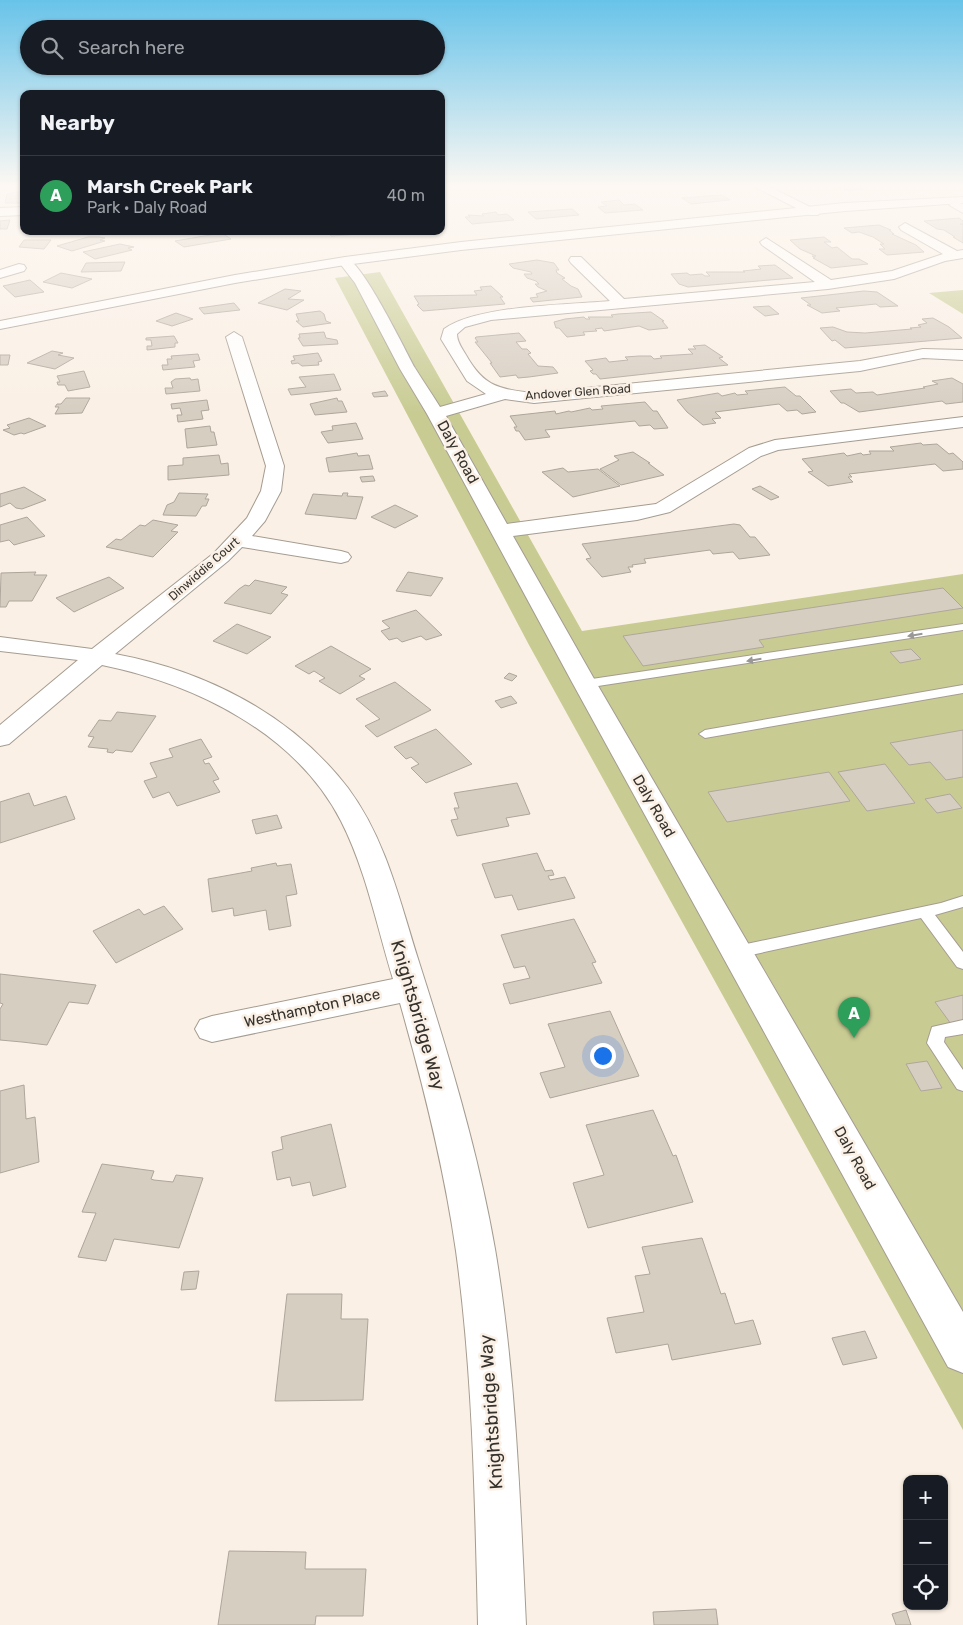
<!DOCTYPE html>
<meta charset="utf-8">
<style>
:root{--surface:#171b24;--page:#242831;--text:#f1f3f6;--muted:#9ea1a6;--line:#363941;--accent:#2e77e3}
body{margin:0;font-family:Rubik,sans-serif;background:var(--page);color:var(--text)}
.controls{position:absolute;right:15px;bottom:15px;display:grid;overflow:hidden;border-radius:10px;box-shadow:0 1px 4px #0004}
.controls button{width:45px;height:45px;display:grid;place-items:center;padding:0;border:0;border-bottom:1px solid var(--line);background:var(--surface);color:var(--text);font:25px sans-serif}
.you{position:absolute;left:602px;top:1055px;width:18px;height:18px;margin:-12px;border:4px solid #fff;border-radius:50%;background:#1a73e8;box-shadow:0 0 0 8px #1a73e833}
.badge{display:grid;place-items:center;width:32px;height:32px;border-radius:50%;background:var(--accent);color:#fff;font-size:16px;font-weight:700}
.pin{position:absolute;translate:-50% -41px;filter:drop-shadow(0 1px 2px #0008)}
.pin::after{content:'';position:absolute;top:26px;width:18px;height:15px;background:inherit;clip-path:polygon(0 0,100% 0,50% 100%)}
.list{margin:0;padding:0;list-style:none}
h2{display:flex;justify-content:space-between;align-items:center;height:65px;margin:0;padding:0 20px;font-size:21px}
h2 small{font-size:16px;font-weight:400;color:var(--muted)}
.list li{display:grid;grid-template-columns:32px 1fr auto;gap:15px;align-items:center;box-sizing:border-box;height:80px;padding:0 20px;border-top:1px solid var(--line)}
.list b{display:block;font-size:19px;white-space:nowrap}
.list p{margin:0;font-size:16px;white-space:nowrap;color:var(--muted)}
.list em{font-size:16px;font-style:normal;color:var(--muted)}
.icon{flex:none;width:28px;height:28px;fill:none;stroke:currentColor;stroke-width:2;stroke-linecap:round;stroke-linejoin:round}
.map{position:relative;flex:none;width:963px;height:1625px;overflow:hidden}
.search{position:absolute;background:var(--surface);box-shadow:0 1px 4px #0004;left:20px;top:20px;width:425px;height:55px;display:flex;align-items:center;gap:12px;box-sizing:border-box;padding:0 18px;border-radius:28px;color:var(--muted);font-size:19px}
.panel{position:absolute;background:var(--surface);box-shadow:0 1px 4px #0004;left:20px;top:90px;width:425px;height:145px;border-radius:10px}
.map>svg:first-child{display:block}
</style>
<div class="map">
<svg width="963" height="1625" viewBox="0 0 963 1625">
<rect width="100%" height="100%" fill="#faf0e5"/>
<g fill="#c8cc93">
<path d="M380,272l202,359 381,-57v856l-434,-785 -194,-367z"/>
<path d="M963,290v24l-34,-21z"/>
</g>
<g fill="#d7cec2" stroke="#afa69b">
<path d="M833,185h25l6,4 -16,2z"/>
<path d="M16,192h8v11h-19l2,-9z"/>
<path d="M722,195l8,5 -39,4 -9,-6z"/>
<path d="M619,200l5,5 11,-1 8,6 -38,3 -7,-6 9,-1 -6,-4z"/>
<path d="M572,209l7,6 -43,4 -8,-7z"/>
<path d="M496,212l2,3 9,-1 7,6 -42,4 -7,-7h5l-2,-2 16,1 -2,-2z"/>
<path d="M959,218l4,3v3h-3l3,1v18l-10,-6h2l-11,-7 -7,-1 -13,-8z"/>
<path d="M10,220l-3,9h-7v-8z"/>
<path d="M879,225l12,5h-2l5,4h-2l24,11 8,7 -37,3 -8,-6h6l-5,-5h4l-11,-7 -14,-5 -7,1 -8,-5z"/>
<path d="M327,231h46l2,2 -44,3z"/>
<path d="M222,233l9,6 -47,8 -9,-6z"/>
<path d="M88,237h11l6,1 -5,2 5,1 -33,10 -15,-5z"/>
<path d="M824,237l7,5h-7l8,6 5,-1 15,12h7l9,5 -37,4 -18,-10h2l-3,-2h4l-16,-7 -10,-9z"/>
<path d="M24,240h27l-7,9 -25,-2z"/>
<path d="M120,244l14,3 -6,1 4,2 -37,9 -12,-7z"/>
<path d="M537,260l17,3 5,7h-3l1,3 8,5 -3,1 9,7 7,3 4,8 -49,5 -3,-4 8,-1 -2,-3 11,-3 -9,-4 -3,-3h4l-3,-3 -9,-3 -3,-4h8l-1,-2 -18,-4 -4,-4z"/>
<path d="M125,262l-4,9 -40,1 5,-9z"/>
<path d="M775,265l18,13 -105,9 -9,-3 -8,-10 16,-1 3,2 12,-1 3,2h5l-4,-4h39l-2,-1 18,-2 -3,-3z"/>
<path d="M61,273l31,6 -20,9 -29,-6z"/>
<path d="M30,280l14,12 -29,5 -12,-11z"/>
<path d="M491,286l12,11h-3l5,7 -82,7 -6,-6 2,-1 -5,-8 63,-1 -3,-4 8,-1 -2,-3z"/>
<path d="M285,289l16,2 -13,8 16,1 -17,10 -29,-7z"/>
<path d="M864,291l13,1 21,14 -18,1 -4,-3 -40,4 4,3 -18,2 -13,-7 -2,-1h4l-10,-7z"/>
<path d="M234,303l6,7 -36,4 -5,-6z"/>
<path d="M769,306l10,8 -14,2 -12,-9z"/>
<path d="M320,311l4,3 2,7 5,2 -28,4 -7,-6h3l-3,-7z"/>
<path d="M651,312l13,9h-2l6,7 -19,2 -10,-4 -35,5 -2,-3 -7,1 2,2 -14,1 2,3 -18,2 -8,-9h-3l-2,-6 11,-3 19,-2 2,2h4l-2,-2h25l-2,-2 7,-1z"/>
<path d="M176,313l17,6 -21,7 -16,-5z"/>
<path d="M933,318l16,9 13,11 -117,10 -10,-8 -3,1 -12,-13 13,-1 14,5 18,1 47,-4 -2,-1 11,-1 -3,-2 9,-2 -5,-4z"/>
<path d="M324,332l2,6 11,2 1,4 -35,2 -5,-8h2l-1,-4z"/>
<path d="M519,333l7,8 -10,1 6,7h5l4,4 -3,1 10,12 15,1 5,6 -29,4 -11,1 -2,-3 -16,2 -10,-14h2l-17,-21h3l-3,-4 1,-1z"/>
<path d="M174,336l4,7h-3v4l-28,3v-4h5l-1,-6h-5v-2z"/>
<path d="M705,345l18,12 -4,1 9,7 -128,14 -4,-5h-3l-3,-3 3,-1 -8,-9 21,-3 3,4 19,-2 -3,-3 14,-1h12l3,3 8,-1 -2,-2 33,-2 -5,-5h8l-3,-3z"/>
<path d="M52,351l11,2 -5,2 16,3 -19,11 -28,-6z"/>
<path d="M318,353l4,8 -4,1 1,3 -17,1 -4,-3 -6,1 -1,-3 4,-1 -2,-4z"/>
<path d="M198,354l2,6 -7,1 2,6 -32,3 -1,-5h6l-1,-6h5l-1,-3z"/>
<path d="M0,355h10l-2,10h-8z"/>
<path d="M84,371l6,16 -22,4 -3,-6h-7l-1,-3h3l-3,-6z"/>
<path d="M334,374l7,16 -50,5 -3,-6 18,-2 -7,-10z"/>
<path d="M190,378l1,2 7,-1 2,12 -34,3 -1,-6h8l-2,-6 4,-3z"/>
<path d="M952,378l11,6v18l-17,2 -4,-3 -83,11 -15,-9h-3l-11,-12 21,-2 5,4 17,-1 4,3 48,-7 -2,-1 15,-3 -6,-3z"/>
<path d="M785,387l11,9h4l16,16 -14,2 -5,-4 -10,1 -8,-7 -64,8 6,6 -9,1 4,4 -13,2 -16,-13 -10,-12 41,-7 4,3 13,-3 2,2 11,-1 -3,-3z"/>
<path d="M385,391l3,5 -14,1 -2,-4z"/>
<path d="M66,398h24l-8,15 -27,1 4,-7h-4l2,-3h4z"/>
<path d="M337,398l1,3h4l5,11 -32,3 -5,-11z"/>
<path d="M207,400l2,10 -8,1 2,8 -25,3 -1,-7h5l-2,-7 -8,1 -1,-5z"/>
<path d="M645,402l8,9h4l11,17 -14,1 -4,-4 -11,1 -4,-5 -90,9 5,7 -25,3 -6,-9h-3l-2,-4h3l-7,-11 45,-5 1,3 13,-3 2,1 19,-4 2,2 11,-1 -2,-3z"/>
<path d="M29,418l17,8 -22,8 -3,-1 -7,2 -11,-5 7,-2 -3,-3z"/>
<path d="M356,423l7,16 -35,4 -7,-11 12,-2 -1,-4z"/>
<path d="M210,426l1,6h3l3,13 -30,3 -2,-19z"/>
<path d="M921,443l2,2 14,-1 12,10 4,-1 10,9v7l-20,2 -8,-7 -86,10 3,3h-4l5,5 -25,4 -20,-14 5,-1 -11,-12 42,-6 3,3 14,-3 2,2 8,-1 -2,-3h25l-4,-4z"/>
<path d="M633,452l17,11h-2l16,12 -43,10 -21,-16 19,-9 -5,-4z"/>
<path d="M357,453l1,3 11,-1 4,14 -44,3 -3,-14z"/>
<path d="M219,455l2,9 7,-1 1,12 -61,5v-14l15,-1v-7z"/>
<path d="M563,468l5,4 30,-3 22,17 -47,11 -31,-25z"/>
<path d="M373,476l2,5 -13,1 -2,-5z"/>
<path d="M760,486l19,11 -8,3 -19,-11z"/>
<path d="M24,487l22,13 -24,9 -6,-1 -6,-5 -10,4v-13z"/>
<path d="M179,493l29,1 -3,5h4l-3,7h-4l-6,10 -33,-1 4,-10 7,-3z"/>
<path d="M343,493h5l-1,3 16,1 -7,22 -51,-5 8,-20 29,2z"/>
<path d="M395,505l23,11 -23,12 -24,-11z"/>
<path d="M27,517l18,19 -31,9 -5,-5 -9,2v-17z"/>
<path d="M153,520l25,5 -7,6 7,1 -25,25 -47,-10 10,-8 5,1 19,-15 5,1z"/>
<path d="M734,524l6,1 10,12h5l15,18 -31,4 -6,-7 -20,2 -3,-4 -66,9 2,4 -14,2 1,2h-5l3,5 -29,5 -16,-18 5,-1 -9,-14z"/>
<path d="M36,572l-2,3h13l-15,26h-23l-3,6h-6l1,-34z"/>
<path d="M408,572l35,6 -12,18 -35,-5z"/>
<path d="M109,577l15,11 -50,24 -18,-14z"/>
<path d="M255,580l32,7 -6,6 7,2 -17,19 -47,-11 15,-14 6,-4 4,1z"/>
<path d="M943,588l20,20 -204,32 5,7 -121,19 -20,-30z"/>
<path d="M416,610l26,25 -16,5 -5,-4 -19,6 -5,-4 -8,2 -8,-9 9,-3 -8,-7z"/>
<path d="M237,624l34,13 -24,17 -34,-13z"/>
<path d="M331,646l40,23 -12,7 6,3 -25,15 -21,-13 6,-3 -11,-7 -5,3 -14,-8z"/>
<path d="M911,649l10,10 -21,4 -10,-11z"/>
<path d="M509,673l8,3 -5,5 -8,-3z"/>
<path d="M395,682l36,28 -54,27 -12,-11 15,-7 -24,-20z"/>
<path d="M511,696l6,7 -16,5 -6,-7z"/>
<path d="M117,712l39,4 -24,36 -16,-2 -3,3 -6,-1 1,-3 -20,-2 6,-10 -6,-1 11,-16 12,1z"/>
<path d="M436,729l36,35 -46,19 -15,-15 8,-4 -8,-7 -5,2 -12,-12z"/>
<path d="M963,730v47l-17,3 -16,-18 -21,3 -19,-22z"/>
<path d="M201,739l11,18 -9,3 2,4 4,-1 10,16 -6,2 7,11 -43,14 -8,-14 -16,6 -9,-17 13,-4 -7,-14 23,-6 -4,-8z"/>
<path d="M885,764l30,39 -48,8 -29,-39z"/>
<path d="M829,772l21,29 -123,21 -19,-30z"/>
<path d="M517,783l13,31 -24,4 3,8 -52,10 -6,-16 7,-1 -4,-11h5l-5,-15z"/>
<path d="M29,793l5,13 32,-10 9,23 -75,24v-41z"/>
<path d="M950,794l12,14 -25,5 -12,-14z"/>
<path d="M277,815l5,13 -26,6 -4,-14z"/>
<path d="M537,853l8,18 7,-1 2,5 -6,1 2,4 15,-3 10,21 -57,12 -6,-15 -17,3 -13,-34z"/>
<path d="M276,863l1,3 14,-2 6,30 -11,2 5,30 -22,4 -3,-20 -32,6 -1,-8 -21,4 -4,-33 44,-8 -1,-3z"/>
<path d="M164,906l19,23 -67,34 -23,-32 46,-22 5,6z"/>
<path d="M574,919l22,43 -4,1 10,20 -92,21 -7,-20 27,-6 -5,-12 -11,2 -13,-33z"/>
<path d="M0,974l53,6 43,5 -8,19 -19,-2 -22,43 -25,-3 -22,-2v-31l3,-5 -3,-1z"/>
<path d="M963,995v26l-12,3 -16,-22z"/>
<path d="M610,1011l29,65 -89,22 -10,-25 25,-6 -17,-43z"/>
<path d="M927,1061l15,27 -21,3 -15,-27z"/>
<path d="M24,1085l2,34 9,-2 4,45 -39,11v-82z"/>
<path d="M653,1110l20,46 3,-1 17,47 -105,26 -15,-45 31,-8 -18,-50z"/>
<path d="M331,1124l15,63 -33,9 -3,-14 -18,4 -2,-9 -13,3 -5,-28 11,-3 -2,-12z"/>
<path d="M102,1164l52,7 -3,8 3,1 19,2 3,-7 27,3 -24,70 -65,-9 -8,22 -28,-4 18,-44 -14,-1z"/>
<path d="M702,1238l19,56 4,-1 10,31 18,-4 8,24 -89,16 -4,-16 -52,9 -9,-35 37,-6 -9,-36 15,-2 -8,-27z"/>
<path d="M199,1271l-3,18 -15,1 3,-18z"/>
<path d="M287,1294h55l-1,25h27l-5,81 -88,1z"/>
<path d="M865,1331l12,27 -34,7 -11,-27z"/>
<path d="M229,1551l77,1 -1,17h61l-3,47h-47l-1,9h-97z"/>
<path d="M716,1609l2,16h-64l-1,-13z"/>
<path d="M906,1610l5,15h-15l-4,-11z"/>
</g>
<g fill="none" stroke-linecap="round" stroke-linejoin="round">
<g stroke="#a59c91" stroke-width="2">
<g id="service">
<path d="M963,624v6l-378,58 -6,-4 6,-4z"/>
<path d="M963,685v8l-258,45 -6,-4 6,-4z"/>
<path d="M963,896v11l-28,8 28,37v17l-6,-2 -36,-49 -184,40 -6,-2 -2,-4 2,-4 6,-2 204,-43z"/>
<path d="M963,1020v14l-18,3 -1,5 19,28v21l-6,-2 -30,-46 5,-16z"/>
</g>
</g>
<g stroke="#a59c91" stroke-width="2">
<g id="minor">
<path d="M955,202l8,2v9l-14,-8z"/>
<path d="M24,207v8l-24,1v-8z"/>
<path d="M905,223l52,28 6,-1v8l-18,3 -51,18 -66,10 -337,31 -26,7 -8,7c0,8 5,14 9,21 18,32 33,34 68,38l326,-32 63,-12 40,1v10l-40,-2 -63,13 -326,32 -29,-4 -59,17 61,108 149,-20 93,-56 26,-8 188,-23v10l-185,23 -17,6 -91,56 -33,8 -124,16 84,148 366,628v61l-15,-6 -375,-683 -146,-270 -27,-45 -45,-86 -17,-22 7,-4c17,4 59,91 70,111 8,13 17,26 25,39l46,-13 -19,-13 -26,-42 3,-10c33,-24 123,-24 166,-28l-39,-38 -2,-3 2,-3h10l43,42 191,-17 -53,-37 -2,-3 6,-4 65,42 61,-9 51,-17 -42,-24 -2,-3z"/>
<path d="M19,264l5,1 2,3 -2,3 -24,7v-8z"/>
<path d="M234,332l8,5 42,129 -3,25 -16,30 -13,15 89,15 7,2 3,4 -3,4 -7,2 -99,-16 -14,14 -113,93c91,17 176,60 233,134 38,51 52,114 71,174 30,94 59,189 76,287 21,124 25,251 31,376h-48c-3,-125 -5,-250 -22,-374 -12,-84 -33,-167 -56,-248l-188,39 -12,-4 -5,-9 5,-9 12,-4 181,-37c-16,-52 -27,-109 -52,-158 -45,-88 -146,-137 -239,-156l-93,79 -9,2v-21l78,-65 -78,-9v-14l92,12 122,-96 33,-35 14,-27 5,-25 -40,-129z"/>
</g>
</g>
<g stroke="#a59c91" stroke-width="2">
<path id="tertiary" d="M751,185h15l54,27 -2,3h-8z"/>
</g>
<g stroke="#a59c91" stroke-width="2">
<path id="primary" d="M963,197v6l-118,8 -384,39 -116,15 -110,18 -235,46v-8l235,-46 110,-18 116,-15 384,-39z"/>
</g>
<use href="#service" fill="#fff" fill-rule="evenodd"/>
<use href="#minor" fill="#fff" fill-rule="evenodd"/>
<use href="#tertiary" fill="#fff" fill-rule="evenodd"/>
<use href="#primary" fill="#fff" fill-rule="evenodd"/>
</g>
<defs><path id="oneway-solid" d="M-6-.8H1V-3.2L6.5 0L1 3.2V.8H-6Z" transform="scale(1.25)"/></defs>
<g fill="#9a9896">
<use href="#oneway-solid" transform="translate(915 635) rotate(171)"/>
<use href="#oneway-solid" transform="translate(754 660) rotate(171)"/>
</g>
<linearGradient id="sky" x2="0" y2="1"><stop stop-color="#68c3e9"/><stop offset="0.45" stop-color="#fdf8f3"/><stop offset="1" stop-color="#fdf8f3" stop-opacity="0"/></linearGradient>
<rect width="963" height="413" fill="url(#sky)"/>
<g text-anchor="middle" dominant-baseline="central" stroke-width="5" stroke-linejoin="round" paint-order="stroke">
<g font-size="12" fill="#35322d" stroke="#faf0e5">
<text transform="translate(578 392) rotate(-4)">Andover Glen Road</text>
<text transform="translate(204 569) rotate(-41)">Dinwiddie Court</text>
</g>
<g font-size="15" fill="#35322d" stroke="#faf0e5">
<text transform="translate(458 452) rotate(61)">Daly Road</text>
<text transform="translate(654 806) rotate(60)">Daly Road</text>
<text transform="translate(312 1008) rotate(-12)">Westhampton Place</text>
<text transform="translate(855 1158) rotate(61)">Daly Road</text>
</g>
<g font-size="18" fill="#35322d" stroke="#faf0e5">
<text transform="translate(418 1015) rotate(74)">Knightsbridge Way</text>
<text transform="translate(491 1412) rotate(-94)">Knightsbridge Way</text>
</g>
</g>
</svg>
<div class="controls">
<button>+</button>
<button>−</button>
<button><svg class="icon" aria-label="locate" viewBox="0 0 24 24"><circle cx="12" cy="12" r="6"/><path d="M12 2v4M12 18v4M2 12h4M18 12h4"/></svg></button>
</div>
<div class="you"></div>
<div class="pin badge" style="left:854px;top:1038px;background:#2e9e5b">A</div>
<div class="search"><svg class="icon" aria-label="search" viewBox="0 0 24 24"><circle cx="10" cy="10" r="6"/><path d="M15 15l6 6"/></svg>Search here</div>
<section class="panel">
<h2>Nearby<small></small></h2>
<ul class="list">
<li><span class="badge" style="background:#2e9e5b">A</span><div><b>Marsh Creek Park</b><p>Park · Daly Road</p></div><em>40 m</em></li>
</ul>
</section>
</div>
